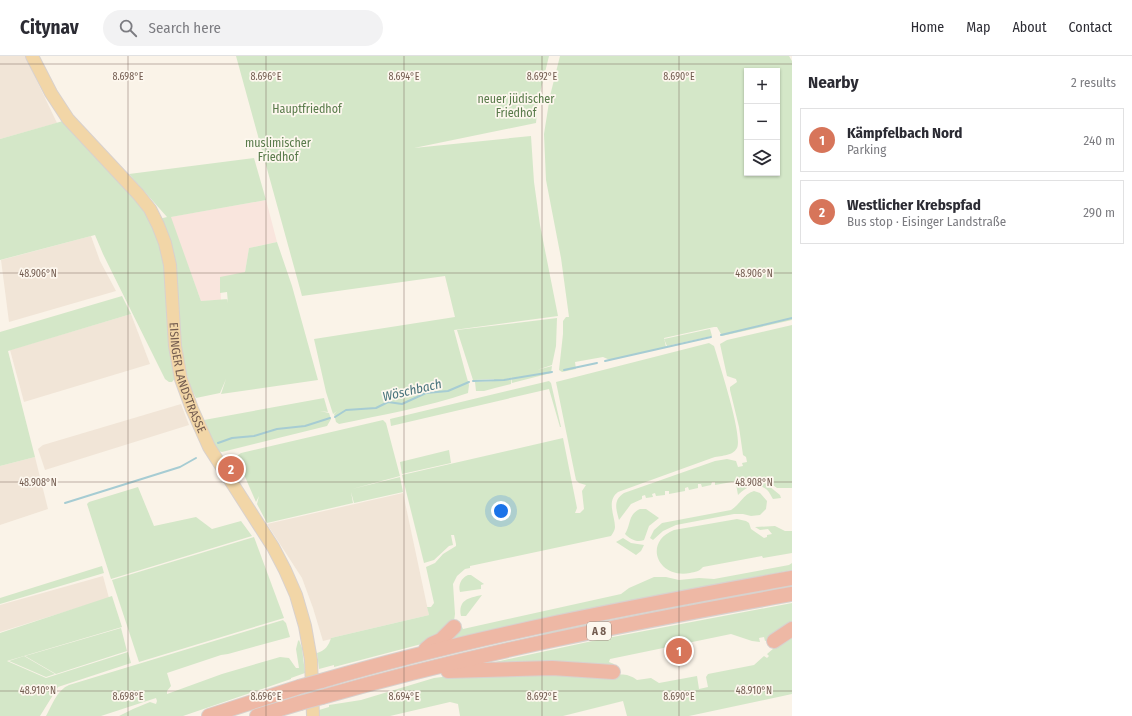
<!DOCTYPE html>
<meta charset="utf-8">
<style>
:root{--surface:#fff;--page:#f2f2f3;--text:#2b2b33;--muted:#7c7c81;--line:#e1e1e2;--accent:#d7755a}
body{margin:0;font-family:"Fira Sans Condensed",sans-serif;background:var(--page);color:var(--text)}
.controls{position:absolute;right:12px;top:12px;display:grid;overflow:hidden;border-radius:0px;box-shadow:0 1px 3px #0004}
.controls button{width:36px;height:36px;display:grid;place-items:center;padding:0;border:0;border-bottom:1px solid var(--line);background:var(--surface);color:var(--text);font:20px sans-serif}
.you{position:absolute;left:501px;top:455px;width:14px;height:14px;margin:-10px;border:3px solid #fff;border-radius:50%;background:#1a73e8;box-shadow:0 0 0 6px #1a73e833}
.badge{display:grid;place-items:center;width:26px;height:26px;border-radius:50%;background:var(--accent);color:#fff;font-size:13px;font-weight:700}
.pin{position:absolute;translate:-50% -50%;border:2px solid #fff;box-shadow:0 1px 4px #0006}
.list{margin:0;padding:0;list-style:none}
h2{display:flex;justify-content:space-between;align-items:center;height:52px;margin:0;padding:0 16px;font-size:17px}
h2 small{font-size:13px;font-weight:400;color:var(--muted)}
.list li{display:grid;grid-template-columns:26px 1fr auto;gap:12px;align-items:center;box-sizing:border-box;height:64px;margin:0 8px 8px;padding:0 8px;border:1px solid var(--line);border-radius:0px}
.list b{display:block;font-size:15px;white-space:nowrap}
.list p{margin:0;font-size:13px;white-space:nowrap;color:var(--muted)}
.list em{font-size:13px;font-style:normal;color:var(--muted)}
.icon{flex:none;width:22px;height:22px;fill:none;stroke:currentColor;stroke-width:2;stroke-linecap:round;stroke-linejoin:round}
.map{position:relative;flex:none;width:792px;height:660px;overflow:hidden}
header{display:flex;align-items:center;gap:24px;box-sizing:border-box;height:56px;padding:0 20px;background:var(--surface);border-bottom:1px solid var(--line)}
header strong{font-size:19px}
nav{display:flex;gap:22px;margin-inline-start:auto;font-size:14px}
.search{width:280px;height:36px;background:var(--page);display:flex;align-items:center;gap:10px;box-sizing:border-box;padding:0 14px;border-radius:22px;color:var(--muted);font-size:15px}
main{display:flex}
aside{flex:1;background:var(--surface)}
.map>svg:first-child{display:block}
</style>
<header>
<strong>Citynav</strong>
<div class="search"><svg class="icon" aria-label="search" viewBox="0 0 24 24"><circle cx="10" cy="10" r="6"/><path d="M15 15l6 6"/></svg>Search here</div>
<nav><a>Home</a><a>Map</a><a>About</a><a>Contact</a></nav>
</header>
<main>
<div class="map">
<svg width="792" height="660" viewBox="0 0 792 660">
<rect width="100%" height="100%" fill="#faf3e8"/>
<g fill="#f1e5d7">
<path d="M0,0h25l32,67 -57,16z"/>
<path d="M91,180l9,25 16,30 -107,31 -8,-62z"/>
<path d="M131,258l19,50 -126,38 -14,-52z"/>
<path d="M181,348l8,21 -144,45 -7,-21 5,-4z"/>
<path d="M35,401l13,52 -48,16v-59z"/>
<path d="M403,437l26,122 -98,23v1l-8,2 -10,-33 -11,-30 -35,-54z"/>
<path d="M103,520l6,22 -109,34v-27z"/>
</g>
<path fill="#f9e5dd" d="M266,144l11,42 -28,6 -4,24 -25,6 1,22 -20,1 -31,-84z"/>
<g fill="#d4e7c8" fill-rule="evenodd">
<path d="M236,0h313l-11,45 -2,22 -122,25 117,-12 3,46 6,43 18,91 -104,14 11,41 -51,8 51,-8 4,14 -1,8c-41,14 -86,22 -129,31l-3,-2 -2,-8 3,-3 -4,3 -7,-22 -12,-53 141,-22 -10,-41 -143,20z"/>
<path d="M560,0h229l3,5v259l-70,16 -5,-9h-3l-50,11 2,9 -56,13 -7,-3 -28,5 1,7 -14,3 -3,-2 4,-36v-13l3,-4h3l-8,-59 -15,-78 -2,-46 6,-38zM747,15h30v102h-30z"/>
<path d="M63,65l83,90 15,32 16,133 -5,6h-3l-4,-3 -4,-8 -58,-117 -8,-19 -95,25v-121z"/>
<path d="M254,102l12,42 -95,17 30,84 27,-2v4l-1,-11 -7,1v-16l25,-5 4,-24 28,-6 15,44 26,94 -97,14 5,-15 -6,14 -24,5 -5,-10 -11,-36 -4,-82 -5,-24 -12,-27 8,-2 -38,-43z"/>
<path d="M122,240l9,18 -123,37 27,106 -35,9v-134z"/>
<path d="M557,262l-1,28 -4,19 -15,5 15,-4 -1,7 -39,10v-7l-1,8 -16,4 -1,-5 1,5 -11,3h-8l-1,-9 19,-1v-2l-21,1 -16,-50z"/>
<path d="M792,269v163h-15l-10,-7 -13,-3 -39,7v-3h-3l-1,3 -9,2 -1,-3h-3v4l-9,2 -1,-3 -3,1v3l-16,3v-3h-4v4l-9,1 -1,-3 -3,1 1,3 -7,1 -1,-3 -3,1v3l-11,5 -12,16c-3,-11 -6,-20 5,-27l91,-32 12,-2 9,2 2,6 5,-1 -1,-3 5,-1 -1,-5 -3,-2 -4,-28 -9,-37v-3l7,-5 -1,-3 -9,-3 -7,-32 7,-4z"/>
<path d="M710,273l2,7 -45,10 -3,-7z"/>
<path d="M709,287l5,3c5,17 29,90 23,102 -5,9 -17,7 -25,10l-94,34c-12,9 -3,24 -3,35 0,3 -2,6 -4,9l-141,30v2l-5,1 -8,7 -4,8 2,30 -1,7 -21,20 -99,26v-2l-15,4 -2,-16c8,-2 12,-8 14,-15l98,-23 -2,-8h4l3,-4 -8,-36 9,-4 8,-9 13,-8v-2l-2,-9h-3l2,10 -4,1 -15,14 -10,3 -22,-88 161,-37 14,70 -2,5h5l4,-4 -2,-18 4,-6 -7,-2 -3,-3 -20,-98z"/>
<path d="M549,325l2,2 10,44h-1l-11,-38 -158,37 -1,-7z"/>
<path d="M192,338l12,26 120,-22 4,14 -8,-1 9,2 2,6 -4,7 -105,26 -7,-2z"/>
<path d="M383,364l3,3 14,53 -48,13 48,-12 3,15 -49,11 -3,-11 2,11 -86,20 -10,-19 2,-8 -3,6 -14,-32 -5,-14 4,-3z"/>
<path d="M449,394l2,13 -49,11 -2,-12z"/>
<path d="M751,425l13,1 16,13 1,3 -8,1c-2,-3 -4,-8 -7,-10 -11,-8 -21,-1 -28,6l-2,-11z"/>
<path d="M138,431l16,39 42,-9 16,12 29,-8 11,15 -141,43 -24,-75 2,-2z"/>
<path d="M754,435l6,2 7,8 -1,8 -6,6 -9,1 -8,-2h-9l-58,11 -13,6 -10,9 -3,-2 4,-8 8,-7 69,-13c9,-5 12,-16 23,-19z"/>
<path d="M640,453h6l13,9 -10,8 -5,14c-7,3 -14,-1 -19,-6 6,-9 3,-20 15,-25z"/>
<path d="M737,463l9,2 3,2 2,6 13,9 3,-1v-2l5,-1 -4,-5 -8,1 -5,-3 20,-1 10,5h7v22l-29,5 -1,-2 -59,11c-3,4 -8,5 -13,6 -33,6 -47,-31 -16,-43z"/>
<path d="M254,481l30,81 -145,44 -27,-82z"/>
<path d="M623,482l8,5 13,2 -3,6 -5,4 -20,-13z"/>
<path d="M792,507v7l-176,33 -166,36 7,-9 5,-3 1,2 158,-35 8,-6 25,-11h12l13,3 20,-2 15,1 75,-14z"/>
<path d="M102,510l2,7 -104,31v-6z"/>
<path d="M468,519h3l13,9 -3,1v4l-21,3c-2,-7 1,-14 8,-17z"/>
<path d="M792,528v4l-248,48 -1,-3z"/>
<path d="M482,539l-16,21h-5c-3,-16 7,-18 21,-21z"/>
<path d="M112,540l10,31 -115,34 39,17 82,-26 3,11 -73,24 -18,29h-40v-83z"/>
<path d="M792,547v23l-21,13 -6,2 -1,-4 -5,1 1,4 -8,-1 -21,-7 -121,25 -1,3 5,2v5l-128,-5 111,-24z"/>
<path d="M283,564l3,3 4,14 -62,17 -7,1 -54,18 4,13 -4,5v3l55,-20 58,-17 9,1 7,10h3l-3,-19 2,-8 1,-1 3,8 3,25 -14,5v1l-108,37h-64l14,-7 17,-7 6,2 1,-3 -1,-3 -55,18h-55c6,-11 11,-26 23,-31z"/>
<path d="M121,572l6,23 -71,23 -31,-18z"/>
<path d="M792,576v62l-103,22h-62l-4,-15 -60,15h-103l-2,-12 -8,-2 -60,14h-71v-6l10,-3v-2l32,-5 73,-22 24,-3 26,-2 129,2c10,-1 16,-1 24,5l14,-2 8,5 38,-7 2,13 9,-2 -2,-10 2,-3 46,-9 10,-9 3,2 2,-2 -2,-2 7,-6 1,-3z"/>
<path d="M24,600l31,18 -9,3 -37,-16z"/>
</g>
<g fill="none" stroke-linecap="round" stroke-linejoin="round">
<g stroke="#a6ccd3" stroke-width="2">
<path d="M721,279l71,-17"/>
<path d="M605,305l106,-24"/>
<path d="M564,314l33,-7"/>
<path d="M473,325l31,-1 48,-8"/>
<path d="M335,361l11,-7 30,-2 12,-6 14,2 24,-11 22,-2 21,-9"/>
<path d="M218,387l14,-5 22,-2 23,-7 28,-3 25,-8"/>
<path d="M65,447l115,-36 16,-9"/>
</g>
<g stroke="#d8d1ce" stroke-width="14">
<g id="major">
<path id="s1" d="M32,0l19,37 17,26 70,75 12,15 8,16 7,18 5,22 5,81 6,33 11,30 17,38 64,100 12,23 11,25 9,31 6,34 2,56"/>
</g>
</g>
<g stroke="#d8d1ce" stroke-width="16">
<g id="highway">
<path d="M774,585l18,-12"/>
<path d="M426,593l6,-5 9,-4 13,-13"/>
<path d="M448,615l104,-3 61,4"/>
<path d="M321,625c154,-45 313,-75 471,-103"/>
<path d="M322,641c154,-44 312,-75 470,-103"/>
<path d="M209,660l90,-29"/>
<path d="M257,660l43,-13"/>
</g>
</g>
<use href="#major" stroke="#f2d6a7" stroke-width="12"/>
<use href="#highway" stroke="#eeb8a5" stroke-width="14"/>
<g stroke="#d8d1ce" stroke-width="16" stroke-linecap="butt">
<g id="highway-bridge">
<path d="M299,631l22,-6"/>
<path d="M300,647l22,-6"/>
</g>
</g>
<use href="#highway-bridge" stroke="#eeb8a5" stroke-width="14"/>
</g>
<path fill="none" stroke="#725b4f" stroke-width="1" stroke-opacity="0.45" d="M128,0v660M266,0v660M404,0v660M542,0v660M679,0v660M0,8h792M0,217h792M0,426h792M0,635h792"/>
<g text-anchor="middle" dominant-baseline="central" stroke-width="3.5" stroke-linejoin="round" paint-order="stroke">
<rect fill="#fdf7ee" stroke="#9c8a7f" stroke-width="1" x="587" y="566" width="24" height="18" rx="3"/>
<g font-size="11" font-weight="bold" fill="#725b4f">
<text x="599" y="575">A 8</text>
</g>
<g font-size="12" fill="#597b4b" stroke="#fdf7ee">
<text x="516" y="43">neuer jüdischer<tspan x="516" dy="14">Friedhof</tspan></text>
<text x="307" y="53">Hauptfriedhof</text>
<text x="278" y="87">muslimischer<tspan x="278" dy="14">Friedhof</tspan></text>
</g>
<g font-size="12" fill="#725b4f" stroke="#fdf7ee">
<text stroke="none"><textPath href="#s1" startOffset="369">EISINGER LANDSTRASSE</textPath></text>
</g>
<g font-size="13" font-style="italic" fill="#47737c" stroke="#fdf7ee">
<text transform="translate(412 334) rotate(-13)">Wöschbach</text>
</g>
</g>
<g font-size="10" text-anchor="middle" fill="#725b4f" stroke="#fdf7ee" stroke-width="3.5" stroke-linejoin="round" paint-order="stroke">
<text x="128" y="24">8.698°E</text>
<text x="266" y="24">8.696°E</text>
<text x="404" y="24">8.694°E</text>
<text x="542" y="24">8.692°E</text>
<text x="679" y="24">8.690°E</text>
<text x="754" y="221">48.906°N</text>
<text x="38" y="221">48.906°N</text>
<text x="754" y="430">48.908°N</text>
<text x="38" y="430">48.908°N</text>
<text x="754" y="638">48.910°N</text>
<text x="38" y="638">48.910°N</text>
<text x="128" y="644">8.698°E</text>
<text x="266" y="644">8.696°E</text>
<text x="404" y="644">8.694°E</text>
<text x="542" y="644">8.692°E</text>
<text x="679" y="644">8.690°E</text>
</g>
</svg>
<div class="controls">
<button>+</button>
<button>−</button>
<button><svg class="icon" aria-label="layers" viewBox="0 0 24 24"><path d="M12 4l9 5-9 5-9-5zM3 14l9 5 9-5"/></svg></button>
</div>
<div class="you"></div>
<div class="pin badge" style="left:679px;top:595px">1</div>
<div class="pin badge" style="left:231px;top:413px">2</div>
</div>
<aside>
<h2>Nearby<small>2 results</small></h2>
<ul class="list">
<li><span class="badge">1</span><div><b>Kämpfelbach Nord</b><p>Parking</p></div><em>240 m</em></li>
<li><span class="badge">2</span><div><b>Westlicher Krebspfad</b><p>Bus stop · Eisinger Landstraße</p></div><em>290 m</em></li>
</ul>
</aside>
</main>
